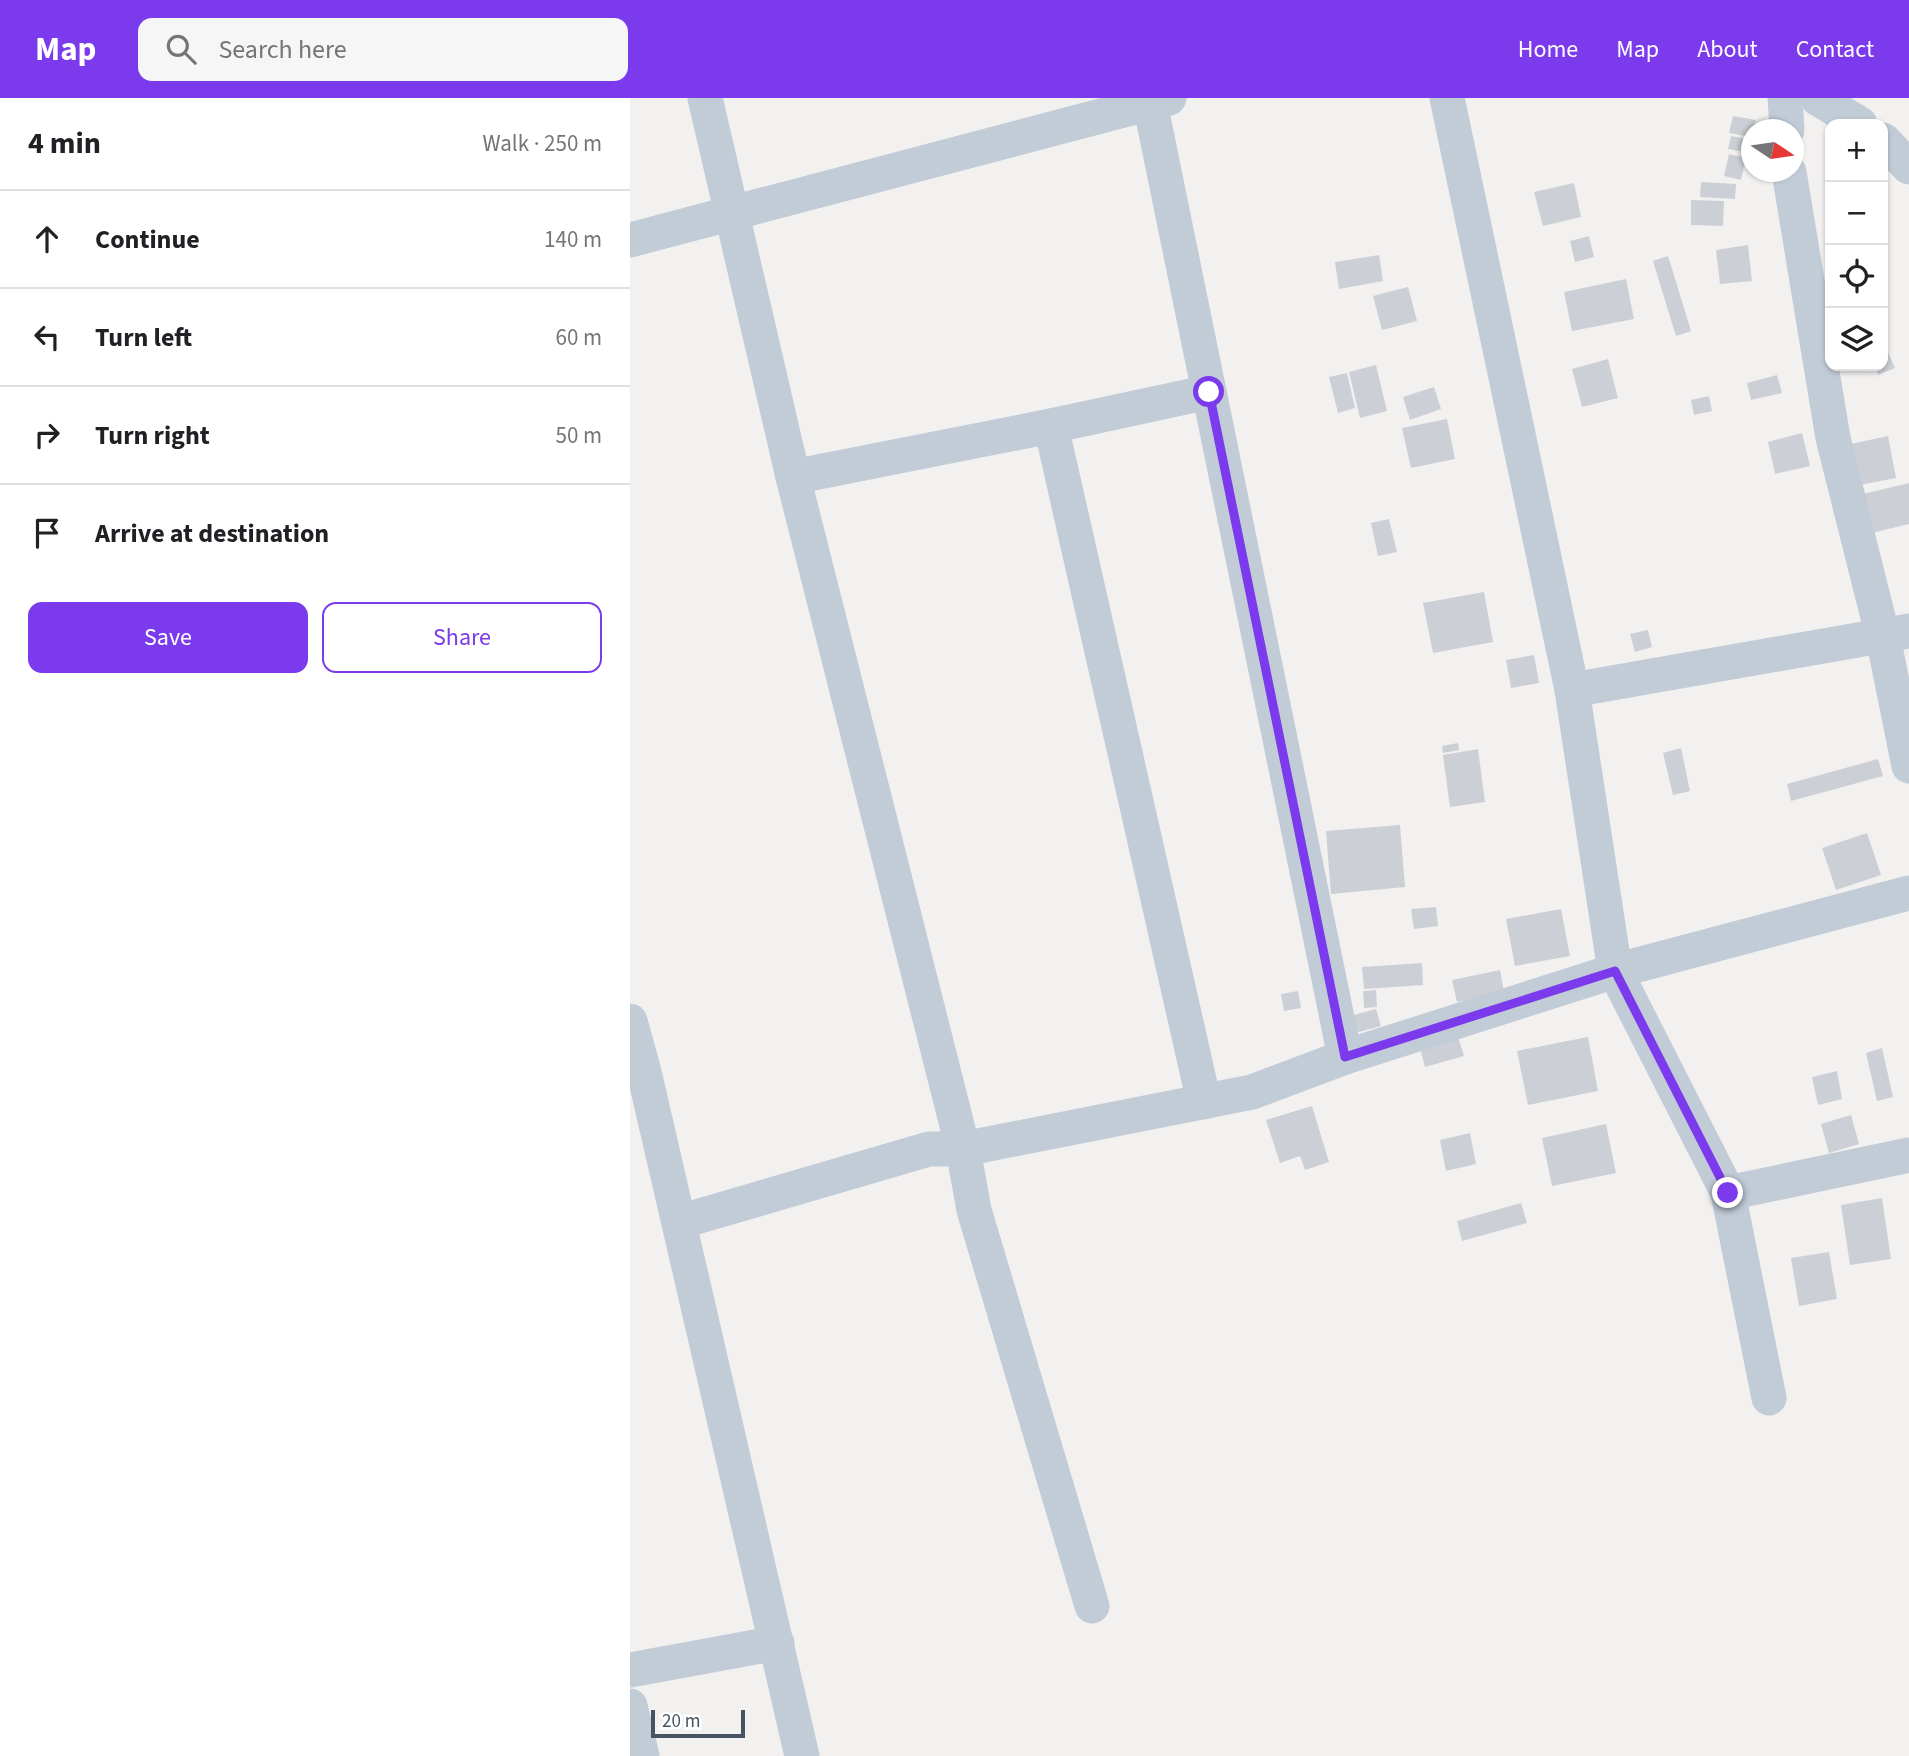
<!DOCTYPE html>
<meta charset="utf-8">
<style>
:root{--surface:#fff;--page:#f6f6f6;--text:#202124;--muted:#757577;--line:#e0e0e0;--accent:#7c3aed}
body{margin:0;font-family:"Source Sans 3",sans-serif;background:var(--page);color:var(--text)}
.controls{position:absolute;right:21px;top:21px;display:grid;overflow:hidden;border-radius:14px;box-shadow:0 2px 5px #0004}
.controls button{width:63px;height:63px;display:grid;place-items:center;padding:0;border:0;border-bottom:2px solid var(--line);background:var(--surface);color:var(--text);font:35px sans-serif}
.compass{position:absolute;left:1111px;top:21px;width:63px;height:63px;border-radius:50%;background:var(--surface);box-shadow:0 2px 5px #0004;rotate:103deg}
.scale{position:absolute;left:21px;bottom:18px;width:94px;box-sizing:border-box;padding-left:7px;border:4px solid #465360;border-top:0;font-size:19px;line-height:24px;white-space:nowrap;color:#465360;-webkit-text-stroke:5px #fff;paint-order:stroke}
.stop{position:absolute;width:21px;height:21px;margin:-16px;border:5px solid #7c3aed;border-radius:50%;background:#fff}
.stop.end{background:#7c3aed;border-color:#fff;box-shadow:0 2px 7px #0008}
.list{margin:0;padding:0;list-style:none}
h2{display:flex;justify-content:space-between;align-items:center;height:91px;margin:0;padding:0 28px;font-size:30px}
h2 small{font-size:23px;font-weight:400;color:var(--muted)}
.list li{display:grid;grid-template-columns:46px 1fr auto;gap:21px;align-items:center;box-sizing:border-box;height:98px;padding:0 28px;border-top:2px solid var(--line)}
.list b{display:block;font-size:26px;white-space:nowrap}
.list em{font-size:23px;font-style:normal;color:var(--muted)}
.actions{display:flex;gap:14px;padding:21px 28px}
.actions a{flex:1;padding:16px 0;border:2px solid var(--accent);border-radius:14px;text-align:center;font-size:24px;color:var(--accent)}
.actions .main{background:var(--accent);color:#fff}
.icon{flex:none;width:38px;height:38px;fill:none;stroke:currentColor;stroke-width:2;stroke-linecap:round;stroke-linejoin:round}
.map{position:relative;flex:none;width:1279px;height:1658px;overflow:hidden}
header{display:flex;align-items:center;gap:42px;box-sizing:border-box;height:98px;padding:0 35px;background:var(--accent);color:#fff}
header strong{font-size:33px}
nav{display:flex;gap:38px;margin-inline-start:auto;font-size:24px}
.search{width:490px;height:63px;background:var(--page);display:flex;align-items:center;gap:18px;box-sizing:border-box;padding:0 24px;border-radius:14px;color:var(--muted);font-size:26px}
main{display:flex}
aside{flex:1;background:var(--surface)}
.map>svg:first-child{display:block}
</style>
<header>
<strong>Map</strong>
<div class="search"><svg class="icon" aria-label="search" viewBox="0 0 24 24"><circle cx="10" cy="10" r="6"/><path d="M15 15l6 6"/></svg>Search here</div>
<nav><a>Home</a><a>Map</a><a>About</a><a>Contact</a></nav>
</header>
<main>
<aside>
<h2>4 min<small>Walk · 250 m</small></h2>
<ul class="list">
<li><svg class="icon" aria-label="ahead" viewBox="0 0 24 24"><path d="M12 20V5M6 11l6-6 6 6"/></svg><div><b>Continue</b></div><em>140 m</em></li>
<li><svg class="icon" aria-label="left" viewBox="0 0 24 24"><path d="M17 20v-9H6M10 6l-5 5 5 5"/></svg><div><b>Turn left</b></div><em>60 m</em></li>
<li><svg class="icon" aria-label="right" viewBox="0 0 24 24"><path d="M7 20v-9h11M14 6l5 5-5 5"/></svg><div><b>Turn right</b></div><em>50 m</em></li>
<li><svg class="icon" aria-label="arrive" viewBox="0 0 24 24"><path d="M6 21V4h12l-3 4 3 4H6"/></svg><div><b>Arrive at destination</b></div></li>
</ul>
<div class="actions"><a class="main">Save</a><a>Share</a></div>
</aside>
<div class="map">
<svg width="1279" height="1658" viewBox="0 0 1279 1658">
<rect width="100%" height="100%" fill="#f3f0f0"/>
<g fill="#cccfd6">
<path d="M1103,18l23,4 -2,10h-2v7l-23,-4z"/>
<path d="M1101,38l21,4 -2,13 -22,-4z"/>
<path d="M1099,56l17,4 -5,22 -17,-4z"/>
<path d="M1071,84l35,2 -1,15 -35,-2z"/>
<path d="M944,85l7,34 -38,9 -9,-34z"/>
<path d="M1061,102l33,1 -1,25 -32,-1z"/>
<path d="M959,138l5,21 -19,5 -5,-21z"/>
<path d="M1118,147l4,36 -32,3 -4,-34z"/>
<path d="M749,157l4,26 -44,8 -4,-27z"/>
<path d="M1038,158l23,75 -15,5 -23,-75z"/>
<path d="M996,181l8,40 -62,12 -8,-39z"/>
<path d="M778,189l9,34 -35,9 -9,-34z"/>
<path d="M1257,252l8,18 -17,7 -3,-9h8v-14z"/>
<path d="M978,261l10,39 -36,9 -10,-38z"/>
<path d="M746,267l11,46 -27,7 -11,-46z"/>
<path d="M717,275l8,35 -17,5 -9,-36z"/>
<path d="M1147,277l5,18 -31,7 -4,-17z"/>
<path d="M804,289l7,22 -31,11 -7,-23z"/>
<path d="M1079,298l3,15 -18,4 -3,-15z"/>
<path d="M817,321l8,40 -44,9 -9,-40z"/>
<path d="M1172,335l8,33 -35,8 -7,-32z"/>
<path d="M1258,338l8,42 -42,8 -8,-41z"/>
<path d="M1279,385v41l-41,10 -9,-39z"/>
<path d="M759,421l8,33 -19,4 -7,-33z"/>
<path d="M854,494l9,50 -60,11 -10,-50z"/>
<path d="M1018,532l4,17 -17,5 -5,-18z"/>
<path d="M904,557l5,28 -28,5 -5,-28z"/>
<path d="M828,645l1,7 -16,3 -1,-7z"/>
<path d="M1051,650l9,43 -17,4 -10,-42z"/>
<path d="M848,651l7,53 -35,5 -7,-52z"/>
<path d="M1248,661l5,17 -92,25 -4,-17z"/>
<path d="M770,727l5,62 -74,7 -5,-63z"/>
<path d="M1237,735l14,42 -45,15 -14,-42z"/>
<path d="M806,809l2,19 -24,3 -3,-20z"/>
<path d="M931,811l9,47 -55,10 -9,-47z"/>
<path d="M792,865l1,22 -59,4 -2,-22z"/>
<path d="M870,872l4,22 -47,10 -5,-22z"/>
<path d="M746,892l1,17 -13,1 -1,-17z"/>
<path d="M668,893l3,17 -17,3 -3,-17z"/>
<path d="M746,911l5,17 -26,7 -5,-17z"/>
<path d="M827,936l7,22 -39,11 -6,-23z"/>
<path d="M958,939l10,54 -70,14 -11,-54z"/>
<path d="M1252,950l11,49 -16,4 -11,-48z"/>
<path d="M1207,973l5,28 -24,6 -6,-28z"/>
<path d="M682,1008l17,56 -24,8 -5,-14 -20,7 -14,-43z"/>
<path d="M1221,1017l8,29 -30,9 -8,-29z"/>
<path d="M976,1026l10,49 -64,13 -10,-48z"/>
<path d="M840,1035l6,31 -30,7 -6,-31z"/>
<path d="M1252,1100l9,61 -41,6 -9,-60z"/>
<path d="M891,1105l6,20 -65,18 -5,-20z"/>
<path d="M1199,1154l8,47 -38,7 -8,-48z"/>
</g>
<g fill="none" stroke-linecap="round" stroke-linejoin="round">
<g stroke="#c2ccd7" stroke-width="35">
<path d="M75,0l88,379 170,672 11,61 118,396"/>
<path d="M519,0l196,959"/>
<path d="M817,0l125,592 43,281 113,222 41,205"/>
<path d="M1155,0l2,32"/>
<path d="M1187,0l43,26"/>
<path d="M1253,42l26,27"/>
<path d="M1159,74l44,266 50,199 26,129"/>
<path d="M0,142l539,-142"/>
<path d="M421,328l153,676"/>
<path d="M163,379l258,-51 158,-34"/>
<path d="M942,592l337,-59"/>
<path d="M0,923l14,51 158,684"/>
<path d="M1098,1095l181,-38"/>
<path d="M49,1124l250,-73h34l289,-57 93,-35 270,-86 294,-78"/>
<path d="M0,1572l147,-27"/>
<path d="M0,1608l12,50"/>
</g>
</g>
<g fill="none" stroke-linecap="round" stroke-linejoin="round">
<path stroke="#7c3aed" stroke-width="9" d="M579,294l136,665 270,-86 113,222"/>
</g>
</svg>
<div class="controls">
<button>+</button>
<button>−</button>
<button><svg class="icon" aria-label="locate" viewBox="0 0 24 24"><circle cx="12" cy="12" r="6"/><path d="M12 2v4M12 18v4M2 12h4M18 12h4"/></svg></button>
<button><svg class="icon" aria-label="layers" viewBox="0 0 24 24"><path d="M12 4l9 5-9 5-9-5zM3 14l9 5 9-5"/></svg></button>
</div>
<svg class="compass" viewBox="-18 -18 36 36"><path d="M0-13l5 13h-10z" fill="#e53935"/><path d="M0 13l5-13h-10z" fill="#757577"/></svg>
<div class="scale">20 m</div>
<div class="stop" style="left:579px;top:294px"></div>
<div class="stop end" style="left:1098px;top:1095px"></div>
</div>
</main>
